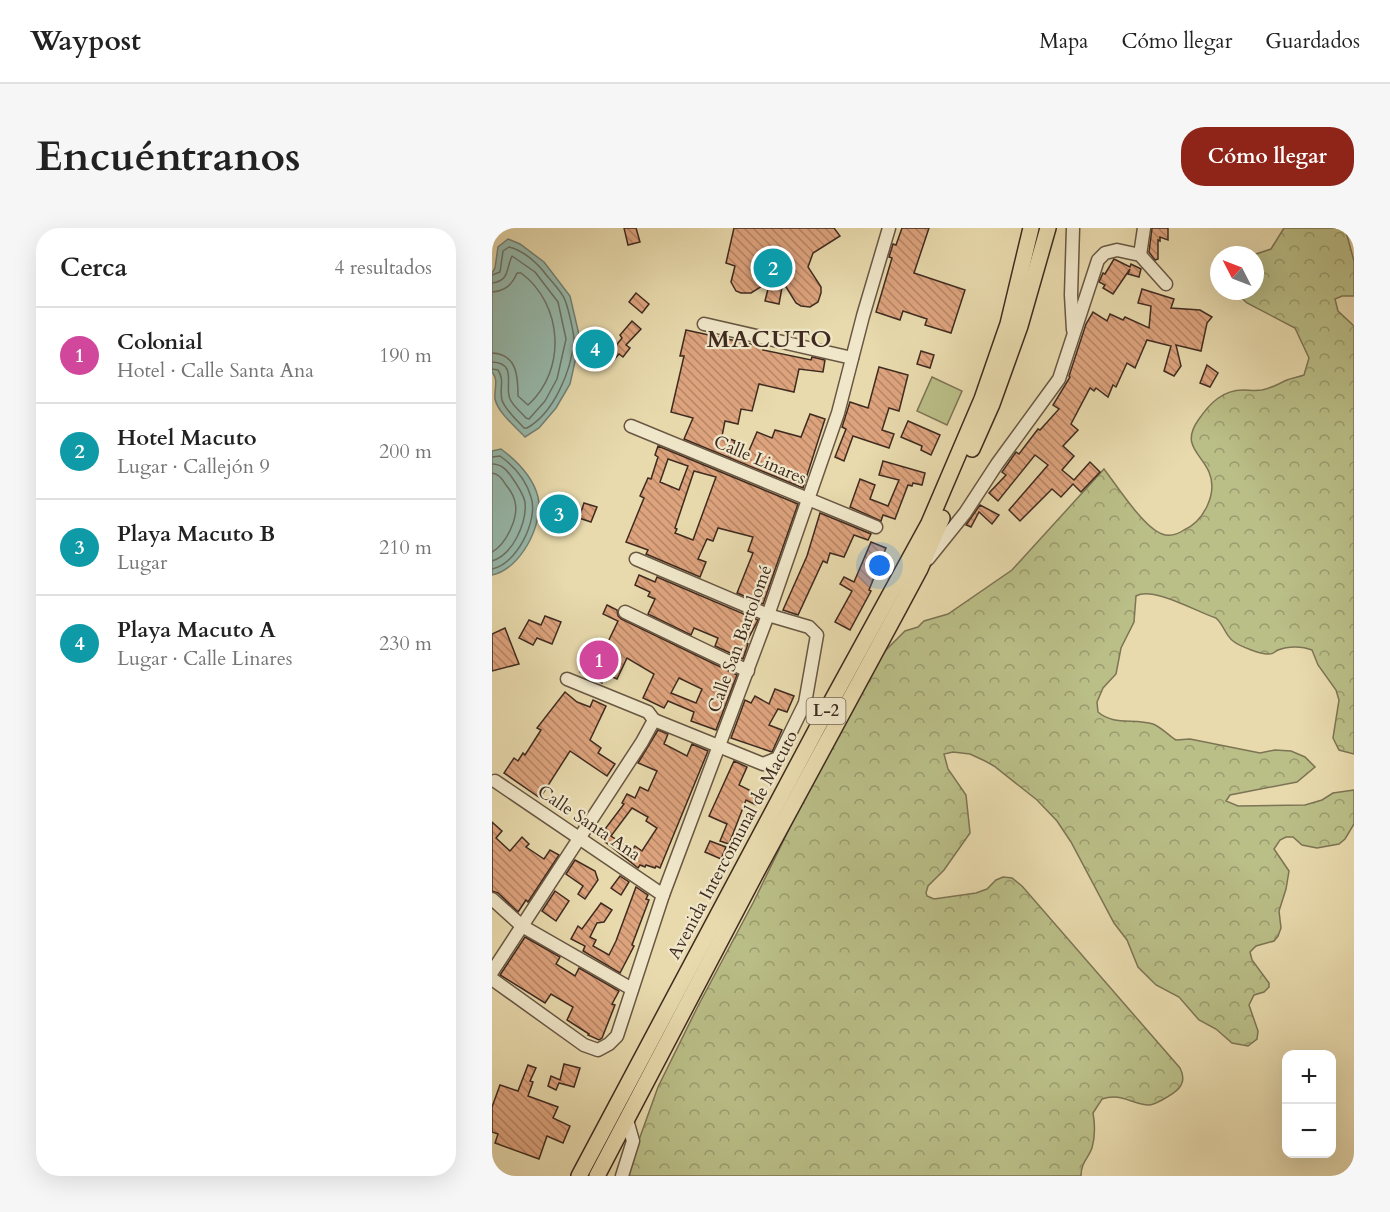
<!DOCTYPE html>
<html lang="es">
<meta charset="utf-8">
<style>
:root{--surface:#fff;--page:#f6f6f6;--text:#222;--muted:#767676;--line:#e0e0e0;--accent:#8f2418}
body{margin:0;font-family:Cardo,serif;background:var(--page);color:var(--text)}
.controls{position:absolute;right:18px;bottom:18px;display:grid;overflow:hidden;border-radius:12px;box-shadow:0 6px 24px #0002}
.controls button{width:54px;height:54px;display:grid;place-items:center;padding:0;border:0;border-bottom:2px solid var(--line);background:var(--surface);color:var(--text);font:30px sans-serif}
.compass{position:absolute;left:718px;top:18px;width:54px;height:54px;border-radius:50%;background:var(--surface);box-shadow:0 6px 24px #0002;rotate:312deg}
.you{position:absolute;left:388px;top:338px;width:21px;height:21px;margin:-15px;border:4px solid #fff;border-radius:50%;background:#1a73e8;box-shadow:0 0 0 9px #1a73e833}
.badge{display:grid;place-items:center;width:39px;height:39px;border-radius:50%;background:var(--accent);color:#fff;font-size:20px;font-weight:700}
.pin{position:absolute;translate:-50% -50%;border:3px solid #fff;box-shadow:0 2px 6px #0006}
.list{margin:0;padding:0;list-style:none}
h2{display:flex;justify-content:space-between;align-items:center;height:78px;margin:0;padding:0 24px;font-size:26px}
h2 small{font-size:20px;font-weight:400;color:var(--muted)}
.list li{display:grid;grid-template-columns:39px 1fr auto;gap:18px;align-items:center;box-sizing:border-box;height:96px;padding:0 24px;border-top:2px solid var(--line)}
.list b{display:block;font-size:22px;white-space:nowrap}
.list p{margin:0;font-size:20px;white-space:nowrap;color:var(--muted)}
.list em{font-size:20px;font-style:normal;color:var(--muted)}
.map{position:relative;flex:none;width:862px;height:948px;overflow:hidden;border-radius:24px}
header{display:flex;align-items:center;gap:36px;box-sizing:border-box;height:84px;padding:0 30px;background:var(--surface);border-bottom:2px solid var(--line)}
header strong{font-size:28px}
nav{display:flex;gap:33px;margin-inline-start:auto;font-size:21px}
.intro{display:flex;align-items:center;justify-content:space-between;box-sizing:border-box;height:144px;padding:0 36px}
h1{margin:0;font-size:42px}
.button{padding:15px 27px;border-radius:24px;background:var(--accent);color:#fff;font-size:21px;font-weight:700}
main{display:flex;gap:36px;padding:0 36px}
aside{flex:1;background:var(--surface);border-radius:24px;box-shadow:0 6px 24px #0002}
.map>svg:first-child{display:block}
</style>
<header>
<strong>Waypost</strong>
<nav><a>Mapa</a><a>Cómo llegar</a><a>Guardados</a></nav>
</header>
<div class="intro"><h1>Encuéntranos</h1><a class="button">Cómo llegar</a></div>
<main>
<aside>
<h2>Cerca<small>4 resultados</small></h2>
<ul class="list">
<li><span class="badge" style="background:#d1479c">1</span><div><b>Colonial</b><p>Hotel · Calle Santa Ana</p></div><em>190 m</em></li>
<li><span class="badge" style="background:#0f9aa8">2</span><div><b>Hotel Macuto</b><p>Lugar · Callejón 9</p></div><em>200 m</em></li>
<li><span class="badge" style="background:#0f9aa8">3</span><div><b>Playa Macuto B</b><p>Lugar</p></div><em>210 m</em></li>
<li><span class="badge" style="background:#0f9aa8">4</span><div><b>Playa Macuto A</b><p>Lugar · Calle Linares</p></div><em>230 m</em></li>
</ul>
</aside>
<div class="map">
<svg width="862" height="948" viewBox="0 0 862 948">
<defs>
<pattern id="forest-crowns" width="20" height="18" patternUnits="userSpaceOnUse" patternTransform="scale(1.5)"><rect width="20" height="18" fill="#babe87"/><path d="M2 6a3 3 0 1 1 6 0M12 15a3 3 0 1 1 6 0" fill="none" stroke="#999b6e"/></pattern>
<pattern id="building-back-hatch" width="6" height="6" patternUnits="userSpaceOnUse" patternTransform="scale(1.5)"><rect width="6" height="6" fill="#dda37d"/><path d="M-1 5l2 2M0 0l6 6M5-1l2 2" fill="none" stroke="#b58566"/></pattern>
</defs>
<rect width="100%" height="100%" fill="#e8daad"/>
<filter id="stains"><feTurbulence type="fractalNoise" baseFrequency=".00333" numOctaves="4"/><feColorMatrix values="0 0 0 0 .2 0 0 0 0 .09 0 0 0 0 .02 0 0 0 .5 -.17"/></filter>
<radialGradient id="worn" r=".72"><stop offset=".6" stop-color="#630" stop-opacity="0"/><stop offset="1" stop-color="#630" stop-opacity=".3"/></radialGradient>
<path fill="url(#forest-crowns)" stroke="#7c7454" stroke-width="1.5" d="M792,0h61l9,33v35h-12l-7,3 3,12 16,15v428l-15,-4 -6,-12 6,-38 -3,-10 -18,-25 -6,-15c-10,-4 -24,-4 -34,0 -4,2 -4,4 -9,4 -7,1 -30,-8 -36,-13 -8,-6 -9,-16 -17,-23 -19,-6 -63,-32 -80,-22l-2,26 -13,26 -5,26 -13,14 -6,14 1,10c16,14 36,6 55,12 8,3 15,11 23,16l14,-1 70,14 15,-3 16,1 14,6 10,10 -18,15 -67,13 -4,6 12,5 67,-1 17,-5 11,-7 21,-3v34l-9,15 -6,5 -22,4 -15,-3 -9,-8h-7l-6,3 -6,9 15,22 -3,18 -7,22 2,17 -3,8 -4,5 -18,5 -6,6 2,8 17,23v4l-5,5 -10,3 -5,10 9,26 -1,8 -9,7 -16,-3 -16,-14 -17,-9 -20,-23 -23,-12 -18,-18 -11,-27 -13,-17 -43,-81 -14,-21 -20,-21 -43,-34 -9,-5 -15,-7 -17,-2 -9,2 4,15 18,26 4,38 -26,37 -16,16 -2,7 1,3 7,3 42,-6 11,-4 9,-9 7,-3 9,1 10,8 158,182c9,17 -5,25 -18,32 -4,2 -9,5 -13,5 -16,0 -28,-13 -47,-6l-9,14c2,11 2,24 -1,35 -4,11 -11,14 -11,28h-455l32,-89 40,-81 55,-103 99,-203 26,-42 27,-27 13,-4 6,-6 24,-7 64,-44 92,-101c13,17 40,59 58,65 8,3 16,0 22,-4 20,-9 34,-37 25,-58 -8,-19 -29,-27 -10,-53 11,-16 24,-29 44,-29 6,0 12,1 19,0 10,-2 16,-6 25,-10 5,-2 12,-3 17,-5l5,-17 -14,-30 -48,-25 -13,-12h21v-36h-2l18,-6z"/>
<path fill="#babe87" stroke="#7c7454" stroke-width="1.5" d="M440,149l30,14 -15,34 -30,-14z"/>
<g fill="#97baad" stroke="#748175" stroke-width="1.5">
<path d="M16,11l12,5 24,18 26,34 10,43 -10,45 -14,24 -17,20 -14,9c-9,-10 -27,-24 -30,-38 -1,-10 4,-19 -3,-27v-99l3,-5 3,-21z"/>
<path d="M9,221c16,12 32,28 37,48 6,27 -18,73 -46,78v-124z"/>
</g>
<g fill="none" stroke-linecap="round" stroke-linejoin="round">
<g stroke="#6b7266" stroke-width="1.5">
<path d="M0,47l8,-3 3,-21 6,-4c16,4 30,18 39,30 6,7 14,15 17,23 3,8 9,32 9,41 -3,30 -20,72 -47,87h-3c-7,-8 -19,-18 -22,-28 -3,-11 3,-20 -4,-30l-6,-1"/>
<path d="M0,55c18,-2 14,-15 20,-27l23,16 23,30 8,37 -9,40 -12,22 -16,18 -3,-1c-5,-6 -13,-12 -16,-19 -6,-13 8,-36 -18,-37"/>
<path d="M0,64c13,-1 20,-7 25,-19h4c42,31 46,97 7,132l-10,-9c0,-20 -1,-42 -26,-43"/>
<path d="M0,229l8,-1c14,10 26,24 31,41 8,23 -15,68 -39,72"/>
<path d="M0,236c9,0 14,5 19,12 5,7 12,17 14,26 2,20 -12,53 -33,59"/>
<path d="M0,245c7,1 10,6 14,12 4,5 8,11 9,17 4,16 -9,42 -23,50"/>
</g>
</g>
<g fill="url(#building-back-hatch)" stroke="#3f2b20" stroke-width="1.5" fill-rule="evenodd">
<path d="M132,0h12l4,14 -12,3z"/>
<path d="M242,0h100l6,8 -27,17 -5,14 13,20v6l-3,9 -8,5 -9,-1 -5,-3 -13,-21 -4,22 -14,-3 5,-20 -19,12h-10l-5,-2 -5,-9 4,-16 -9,-3z"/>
<path d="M410,0h27l-15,45 51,17 -14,43 -26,-8 2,-6 -24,-8 -3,9 -24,-8 16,-54 -3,-1 4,-13 3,1z"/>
<path d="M660,0h16v12l-8,-3v4l-2,-1v19l-3,1 -6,-8z"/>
<path d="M622,31l16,8 1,-3 10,5 -2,8 -11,-3 2,-5 -17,25 -10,-6 2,-3 -6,-3 4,-9 2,1z"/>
<path d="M650,61l32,10 -3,9 29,2 12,7 -5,6 -6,28 -25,-6 5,21 -7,10 -10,-5 7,-25 -24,-6 -12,28 -8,-5 -11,24 -3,-2 -5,12 -12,-9 -2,3 -4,-3 -19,36 7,6 -15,16 11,10 -12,14 12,10 16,-18 10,10 -19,20 -8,-8 -12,13 -9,-8 -32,32 -11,-11 39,-45 -13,-10 -37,46 -9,-8 17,-18 -4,-3 14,-20 3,2 19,-25 2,1 19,-21 -6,-4 17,-28 -1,-1 17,-52 7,-12 14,9 3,-7 13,6 2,-3 24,11 2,-22 -13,-3z"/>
<path d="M144,65l13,11 -7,9 -13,-11z"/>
<path d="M140,93l9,8 -15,16 4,3 -7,9 -4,-3 -7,8 -6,-4 16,-20 -2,-3z"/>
<path d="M194,102l78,17 -1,3 48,10 1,-3 13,3 -2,12 -24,-3 -5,23 -35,-8 -7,27 -11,-2 -3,15 -13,-3 -3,15 13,5 -2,5 15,7 9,-21 15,6 3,-8 26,7 9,-23 15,5 -22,69 -119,-49 9,-21 -22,-6 13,-56h-4z"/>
<path d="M429,123l13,4 -4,13 -13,-4z"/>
<path d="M715,137l11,8 -8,14 -10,-4z"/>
<path d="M387,139l29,8 -9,36 -10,-3 -7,22 12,4 -5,14 -36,-12 -9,25 -9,-4 11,-28 -4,-2 8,-25 18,6z"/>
<path d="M416,193l32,14 -9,20 -10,-5 1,-4 -21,-9z"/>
<path d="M166,218l140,58 -35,100 -26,-11 16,-40 -5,-2 5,-14 -35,-9 -5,13 -6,-2 -9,20 8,3 -6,15 -54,-23 2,-4 -22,-8 18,-44 -4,-2 8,-18 3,1 7,-22 -3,-2zM176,231l20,7 -9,24 -19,-8zM202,243l22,6 -23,63 -18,-7 2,-4 -2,-1z"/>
<path d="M391,233l42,12 -3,12 -9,-2 -1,3 -4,-1 -13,34 -12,-4 -2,6 -31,-14 10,-28 15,6 -5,14 18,7 11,-26 -20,-5z"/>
<path d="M92,275l13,4 -6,15 -12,-4z"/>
<path d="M488,277l19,10 -7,9 -13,-12 -8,15 -5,-2z"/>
<path d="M328,285l51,21 -3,6 -14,-5 -10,22 -14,-4 -3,10 -4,-2 -25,54 -15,-5 24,-54z"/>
<path d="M379,314l15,6 -17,42 2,1 -21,39 -15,-8 17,-31 -12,-7 4,-7 10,5z"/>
<path d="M147,347l16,7 2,-5 101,43 -12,23 2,1 -5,15 -28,-13 3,-8 -24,-10 -3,7 -43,-21 7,-15 -7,-3 2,-4 -15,-7z"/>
<path d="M115,377l10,5 1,6 3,3 116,56 -21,55 -25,-9 3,-9 -26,-11 -4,7 -21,-10 11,-24 -27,-16 -10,21 -11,-5 -4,9 -22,-11 15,-31 11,5 12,-25 -15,-7zM187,450l23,11 -6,14 -25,-10z"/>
<path d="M53,388l16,6 -9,22 -15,-6 -4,7 -14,-7 10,-18 12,5z"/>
<path d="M13,400l14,36 -27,7v-37z"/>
<path d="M283,461l19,7 -7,16 -9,-3 -9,16 13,5 -10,22 -41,-14 14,-38 6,3 4,-7 14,8z"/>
<path d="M73,464l12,10 13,5 3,-7 13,6 -16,34 11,8 -3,5 17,11 -8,12 -37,-25 -30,47 -36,-25 10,-15 4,3 5,-8 2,2 16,-25 -4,-2z"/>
<path d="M166,502l10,4 -4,10 23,12 5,-12 16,7 -48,117 -4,-2 -1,2 -9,-3 -1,2 -5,-2 -2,3 -39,-31 25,-33 -2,-1 5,-9 8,4 5,-11 8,4 9,-20 -19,-8zM140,580l16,9 -2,4 11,7 -15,23 -7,-5 -3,4 -21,-14z"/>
<path d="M242,533l13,6 -8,18 22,11 -5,9 -10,-5 -17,44 -9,-3 7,-17 -18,-8z"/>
<path d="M0,594l10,9 -6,7 14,13 12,-14 7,7 -3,3 18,12 6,-9 9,5 -31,47 -2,-2 -8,12 -20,-19 -6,-2z"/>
<path d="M218,613l16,6 -5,12 -16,-7z"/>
<path d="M83,632l20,11 3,9 -13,19 -7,-5 5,-8 -17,-12z"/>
<path d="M128,648l9,6 -8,13 -10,-7z"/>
<path d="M144,659l12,8 -2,4 3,1 -17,45 2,1 -14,27 -37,-22 2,-5 -14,-7 7,-13 4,3 19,-26 11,7 -8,12 -7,1 -7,14 6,3 -3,6 16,9 7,-14z"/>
<path d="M63,663l14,10 -13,20 -14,-10z"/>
<path d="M33,709l35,20 -4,7 19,12 4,-8 40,23 -7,13 3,1 -13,33 -3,2 -11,-5 1,-1 -22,-14 6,-13 -22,-13 -6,9 -45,-28z"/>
<path d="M72,836l16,4 -6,19 -15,-4 -3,7 -8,-4 3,-10 9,4z"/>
<path d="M36,837l8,3 -6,13 3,1 -5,14 30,11 -5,11 17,8 -7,17 -16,-7 -8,23 -44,-16 3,-9 -6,-2v-25l8,-22 18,6z"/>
</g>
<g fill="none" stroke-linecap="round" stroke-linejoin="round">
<g stroke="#695743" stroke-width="15">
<g id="minor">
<path d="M648,27l4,-27"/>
<path d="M212,96l148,34"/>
<path d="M581,102l-2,-35 2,-67"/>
<path d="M139,198l245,101"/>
<path d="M144,331l132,56 41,12 8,8 -12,68 -27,55 -15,6 -109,-44"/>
<path d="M436,331l37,-46 32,-49 62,-85 39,-119 7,-7 12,-3 23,5 26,29"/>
<path d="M133,384l123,59"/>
<path d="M75,451l81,33 6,8"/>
<path d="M313,475l19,12"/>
<path d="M3,553l168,114"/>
<path d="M0,671l30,27 110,63"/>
<path d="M0,744l150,-230 12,-22"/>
<path d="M0,751l92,66 14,5 11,-6 8,-8 46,-141 105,-280 70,-202 25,-97 26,-88"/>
<path d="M130,948l11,-35 -6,-21"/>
</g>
</g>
<g stroke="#3f2b20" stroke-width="18">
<g id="major">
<path d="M480,221l20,-45 28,-78 28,-98"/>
<path d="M87,948l245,-461 105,-192 53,-124 26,-75 23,-96"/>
<path d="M105,948l159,-303 141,-261 23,-43 22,-51"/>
</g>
</g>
<use href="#minor" stroke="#f0e7ca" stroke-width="12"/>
<use href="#major" stroke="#e8daad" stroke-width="15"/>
</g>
<g text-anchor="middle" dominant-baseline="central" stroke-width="4.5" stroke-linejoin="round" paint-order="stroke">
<rect fill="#f0e7ca" stroke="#746353" stroke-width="1.5" x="314.5" y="470" width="39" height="26" rx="4.5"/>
<g font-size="16" font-weight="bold" fill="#3f2b20">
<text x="334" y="483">L-2</text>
</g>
<g font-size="18" fill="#3f2b20" stroke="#f0e7ca">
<text transform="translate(268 232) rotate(23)">Calle Linares</text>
<text transform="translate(248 411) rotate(-70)">Calle San Bartolomé</text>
<text transform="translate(97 595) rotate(34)">Calle Santa Ana</text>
<text transform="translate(241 617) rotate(-62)">Avenida Intercomunal de Macuto</text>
</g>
<g font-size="24" font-weight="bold" letter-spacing="1.5" fill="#3f2b20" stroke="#f0e7ca">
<text x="278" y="111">MACUTO</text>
</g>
</g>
<rect width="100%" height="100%" filter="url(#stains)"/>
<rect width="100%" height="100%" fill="url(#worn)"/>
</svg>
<div class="controls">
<button>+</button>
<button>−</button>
</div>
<svg class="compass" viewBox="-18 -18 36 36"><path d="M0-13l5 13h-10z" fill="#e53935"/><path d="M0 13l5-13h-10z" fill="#767676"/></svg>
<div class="you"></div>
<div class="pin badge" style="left:107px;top:432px;background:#d1479c">1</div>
<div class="pin badge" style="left:281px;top:40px;background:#0f9aa8">2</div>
<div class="pin badge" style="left:67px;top:286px;background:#0f9aa8">3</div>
<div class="pin badge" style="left:103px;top:121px;background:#0f9aa8">4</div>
</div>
</main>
